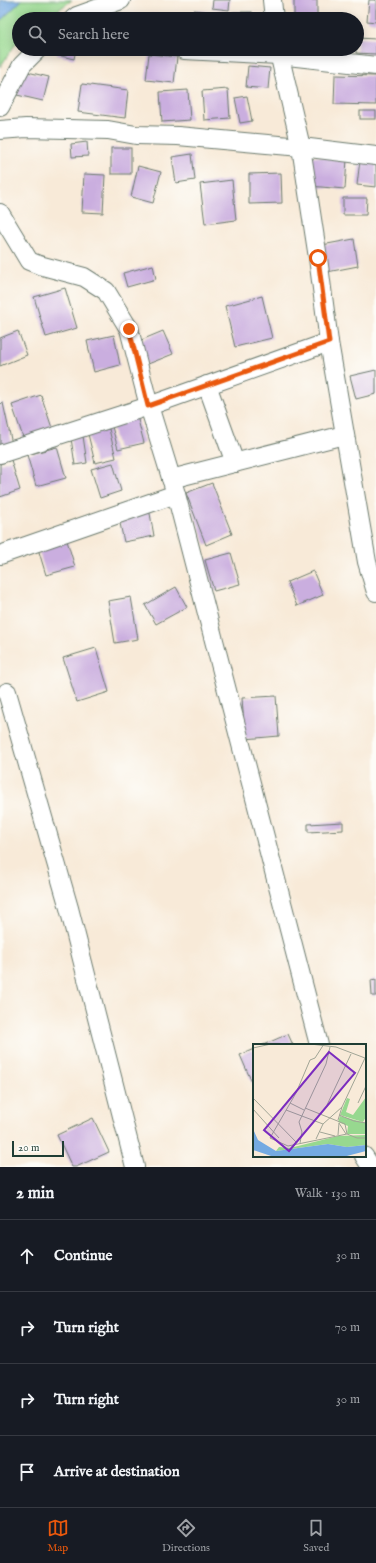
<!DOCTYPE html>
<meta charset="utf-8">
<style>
:root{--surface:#171b24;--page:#242831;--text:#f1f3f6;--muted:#9ea1a6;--line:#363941;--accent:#ea580c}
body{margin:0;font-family:"IM FELL English",serif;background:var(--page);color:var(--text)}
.scale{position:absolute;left:12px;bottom:10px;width:52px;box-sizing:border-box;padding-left:4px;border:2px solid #1f3d34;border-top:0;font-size:11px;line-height:14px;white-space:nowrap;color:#1f3d34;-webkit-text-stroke:3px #fdfcf7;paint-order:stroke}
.stop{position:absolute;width:12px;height:12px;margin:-9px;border:3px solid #ea580c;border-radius:50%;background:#fff}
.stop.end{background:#ea580c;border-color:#fff;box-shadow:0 1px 4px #0008}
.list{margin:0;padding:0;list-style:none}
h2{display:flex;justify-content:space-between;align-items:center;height:52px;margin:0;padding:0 16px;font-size:17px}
h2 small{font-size:13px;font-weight:400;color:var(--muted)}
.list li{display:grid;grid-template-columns:26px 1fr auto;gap:12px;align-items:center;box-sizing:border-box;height:72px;padding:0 16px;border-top:1px solid var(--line)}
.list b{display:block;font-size:15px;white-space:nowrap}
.list em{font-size:13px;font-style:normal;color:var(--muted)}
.icon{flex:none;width:22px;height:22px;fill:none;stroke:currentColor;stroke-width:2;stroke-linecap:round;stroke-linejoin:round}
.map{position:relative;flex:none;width:376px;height:1167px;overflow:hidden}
.search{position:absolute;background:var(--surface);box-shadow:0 2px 10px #0003;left:12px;right:12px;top:12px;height:44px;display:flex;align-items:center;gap:10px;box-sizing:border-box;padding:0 14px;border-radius:22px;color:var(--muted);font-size:15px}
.sheet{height:340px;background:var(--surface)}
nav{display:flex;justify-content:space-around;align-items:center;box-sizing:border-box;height:56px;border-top:1px solid var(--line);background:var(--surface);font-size:11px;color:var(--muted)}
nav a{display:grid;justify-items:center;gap:2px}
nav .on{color:var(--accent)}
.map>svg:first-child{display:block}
</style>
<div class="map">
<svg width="376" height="1167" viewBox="0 0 376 1167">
<rect width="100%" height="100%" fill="#fdfcf7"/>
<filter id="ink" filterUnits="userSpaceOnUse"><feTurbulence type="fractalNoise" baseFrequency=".025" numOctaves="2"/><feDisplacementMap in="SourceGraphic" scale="8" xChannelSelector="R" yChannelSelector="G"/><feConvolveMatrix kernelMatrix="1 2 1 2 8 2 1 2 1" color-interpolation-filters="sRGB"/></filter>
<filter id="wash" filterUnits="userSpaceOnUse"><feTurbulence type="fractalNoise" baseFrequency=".012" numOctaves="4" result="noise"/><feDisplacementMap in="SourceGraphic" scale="16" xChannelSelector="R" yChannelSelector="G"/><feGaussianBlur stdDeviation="0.9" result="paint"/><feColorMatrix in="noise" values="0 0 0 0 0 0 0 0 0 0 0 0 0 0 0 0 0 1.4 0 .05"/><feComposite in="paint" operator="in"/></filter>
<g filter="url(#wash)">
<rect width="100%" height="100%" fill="#f8ead8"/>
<path fill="#97d88f" stroke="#5b8a62" d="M22,0h50l-26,19h-27v20l-19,28v-46z"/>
<path fill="#74aae2" stroke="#4a748b" d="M0,0h22l-22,21z"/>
<g id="blocks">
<g fill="#caaedf">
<path d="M213,0h17l-1,10 -17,-2z"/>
<rect x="294" y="0" width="23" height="19"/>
<path d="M369,0h7v22l-9,-1z"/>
<path d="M194,10l23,3v6h-24z"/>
<rect x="233" y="12" width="19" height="7"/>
<rect x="149" y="14" width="24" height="5"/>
<path d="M357,38l19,1v15l-20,-1v-4h1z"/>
<path d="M58,49h18l-2,10 -17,-4z"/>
<path d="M149,54l28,3 -3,26 -28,-3z"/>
<path d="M248,66l22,2 -2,21 -22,-2z"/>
<path d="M23,71l26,6 -6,24 -26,-6z"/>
<path d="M335,75l41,1v29l-42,-1z"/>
<path d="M82,84l46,6 -3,28 -47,-6z"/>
<path d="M228,89l2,29 -26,2 -2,-29z"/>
<path d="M188,90l2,30 -28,2 -2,-30z"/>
<path d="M247,96l5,25 -12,2 -5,-25z"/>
<rect x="360" y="111" width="16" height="8"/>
<path d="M87,142l1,14 -16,1 -1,-13z"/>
<rect x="111" y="148" width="20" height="26"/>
<path d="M192,154l3,26 -19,3 -4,-26z"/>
<path d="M311,156l36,3 -2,30 -36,-3z"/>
<path d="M360,160l16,2v25l-19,-2z"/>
<path d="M138,166l23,6 -8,31 -22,-6z"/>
<path d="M281,173l1,30 -33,1v-30z"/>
<path d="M84,174l21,1 -2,38 -21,-1z"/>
<path d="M232,180l4,40 -31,4 -5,-40z"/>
<path d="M343,198h24l-1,17h-23z"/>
<path d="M354,239l4,27 -31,6 -5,-27z"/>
<path d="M153,265l3,14 -29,8 -4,-14z"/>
<path d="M65,288l12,40 -31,9 -12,-40z"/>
<path d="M262,296l10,42 -37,9 -10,-41z"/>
<path d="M18,331l9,24 -27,11v-28z"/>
<path d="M163,331l10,23 -25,10 -9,-23z"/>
<path d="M114,335l6,30 -26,7 -7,-31z"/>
<path d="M376,370v24l-20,5 -6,-23z"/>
<path d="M41,395l13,39 -29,9 -13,-38z"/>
<path d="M3,403l9,41 -12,3v-43z"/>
<path d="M137,416l7,27 -26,6 -7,-26z"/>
<path d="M109,429l7,29 -21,5 -7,-29z"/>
<path d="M83,436l4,27 -12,2 -4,-27z"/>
<path d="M57,447l9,31 -30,8 -9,-31z"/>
<path d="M11,460l9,30 -20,7v-33z"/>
<path d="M113,463l8,28 -21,7 -9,-29z"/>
<path d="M212,483l20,51 -26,11 -20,-52z"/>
<path d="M149,508l5,28 -30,6 -6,-28z"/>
<path d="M65,534l10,33 -29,8 -10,-33z"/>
<path d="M231,553l9,31 -26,7 -9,-31z"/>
<path d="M313,571l10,24 -26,11 -10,-24z"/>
<path d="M176,587l11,20 -31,17 -11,-19z"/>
<path d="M131,597l7,42 -23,4 -7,-42z"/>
<path d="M96,648l13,44 -32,10 -14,-44z"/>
<path d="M276,696l3,40 -34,3 -3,-41z"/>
<path d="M343,822v8l-35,2v-8z"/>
<path d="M376,979v17h-4l-1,-16z"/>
<path d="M288,1034l5,11h-30z"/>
<path d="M254,1049v38l-14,-32z"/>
<path d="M93,1118l16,34 -33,15h-4l-15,-32z"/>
</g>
</g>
</g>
<g filter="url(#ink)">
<use href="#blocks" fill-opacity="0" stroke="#6b7a6d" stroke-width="1"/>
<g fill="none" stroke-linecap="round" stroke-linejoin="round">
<g stroke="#6b7a6d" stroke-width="20">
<g id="minor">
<path d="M272,0l2,19"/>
<path d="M73,19l4,-3 44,-16"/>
<path d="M278,49l23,98 17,111 11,84 38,220 9,30"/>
<path d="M184,50l95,5 97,11"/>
<path d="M0,107l22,-42 16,-16"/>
<path d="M0,130l26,-2 82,2 28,5 42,1 123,11 75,9"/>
<path d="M0,213l29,48 10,4 45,12 22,14 23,38 20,77 27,88 143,551"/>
<path d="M207,385l28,78"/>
<path d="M0,454l149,-48 180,-64"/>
<path d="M171,479l173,-44"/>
<path d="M0,555l176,-61"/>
<path d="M7,692l62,216 66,259"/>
<path d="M364,1156l7,11"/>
</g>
</g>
<use href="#minor" stroke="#fff" stroke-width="18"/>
</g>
</g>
<g fill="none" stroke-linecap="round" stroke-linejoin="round" filter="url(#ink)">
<path stroke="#ea580c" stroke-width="5" d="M129,329l19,77 181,-64 -11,-84"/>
</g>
<g transform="translate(253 1044)">
<rect width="113" height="113" fill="#f8ead8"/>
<path d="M113,53v20l-3,5 -23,-7 7,-17 3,1 -4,13 7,3zM87,72l26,7v11h-19l1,-8 -10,-4zM113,91v10l-19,2 -19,-3 -52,7 3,-4 11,1 48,-12z" fill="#97d88f"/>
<path d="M0,85l5,11 18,11 52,-7 19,3 19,-2v6l-23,6h-69l-21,-7z" fill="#74aae2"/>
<path fill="none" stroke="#a1a596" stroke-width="1" d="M57,0l26,3 29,11M71,0l-9,14 -5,2 -14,33 -26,45 18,8 59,-12 10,4h9M0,4l18,-4M0,54l44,45M37,59l14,7M105,59l8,-17M74,61l24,-51M52,64l40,16 2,10M0,65l26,29M33,66l37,14M86,71l15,6 12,2M85,76l4,-13M67,88l15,4M85,91l1,-12 7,11M63,95l7,-15 19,-17 23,-49M47,99l2,-11 -3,-10 27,-58 4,-17"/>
<path fill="#7b2cbf" fill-opacity="0.15" stroke="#7b2cbf" stroke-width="2" d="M76,8l26,21 -66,78 -25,-21z"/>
<rect width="113" height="113" fill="none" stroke="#1f3d34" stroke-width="2"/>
</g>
</svg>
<div class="scale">20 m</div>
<div class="stop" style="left:318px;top:258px"></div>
<div class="stop end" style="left:129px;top:329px"></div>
<div class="search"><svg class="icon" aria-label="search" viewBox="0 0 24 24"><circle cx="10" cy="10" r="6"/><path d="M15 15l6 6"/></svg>Search here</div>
</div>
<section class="sheet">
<h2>2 min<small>Walk · 130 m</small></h2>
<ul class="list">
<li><svg class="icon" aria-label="ahead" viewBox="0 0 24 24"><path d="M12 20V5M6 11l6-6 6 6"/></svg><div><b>Continue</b></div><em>30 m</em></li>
<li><svg class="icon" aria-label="right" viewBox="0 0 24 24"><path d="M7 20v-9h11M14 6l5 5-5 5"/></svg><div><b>Turn right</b></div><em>70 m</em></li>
<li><svg class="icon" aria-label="right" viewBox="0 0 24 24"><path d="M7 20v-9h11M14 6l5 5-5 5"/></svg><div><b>Turn right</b></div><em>30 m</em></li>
<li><svg class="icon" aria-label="arrive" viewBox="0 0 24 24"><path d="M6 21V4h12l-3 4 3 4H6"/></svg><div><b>Arrive at destination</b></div></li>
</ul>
</section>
<nav>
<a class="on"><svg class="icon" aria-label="map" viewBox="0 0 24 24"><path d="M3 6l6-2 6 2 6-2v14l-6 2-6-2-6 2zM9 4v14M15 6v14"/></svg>Map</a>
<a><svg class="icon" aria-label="directions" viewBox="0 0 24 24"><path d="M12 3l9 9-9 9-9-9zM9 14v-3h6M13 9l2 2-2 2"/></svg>Directions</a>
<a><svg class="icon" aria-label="saved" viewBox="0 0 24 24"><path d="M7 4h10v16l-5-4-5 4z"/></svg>Saved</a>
</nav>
